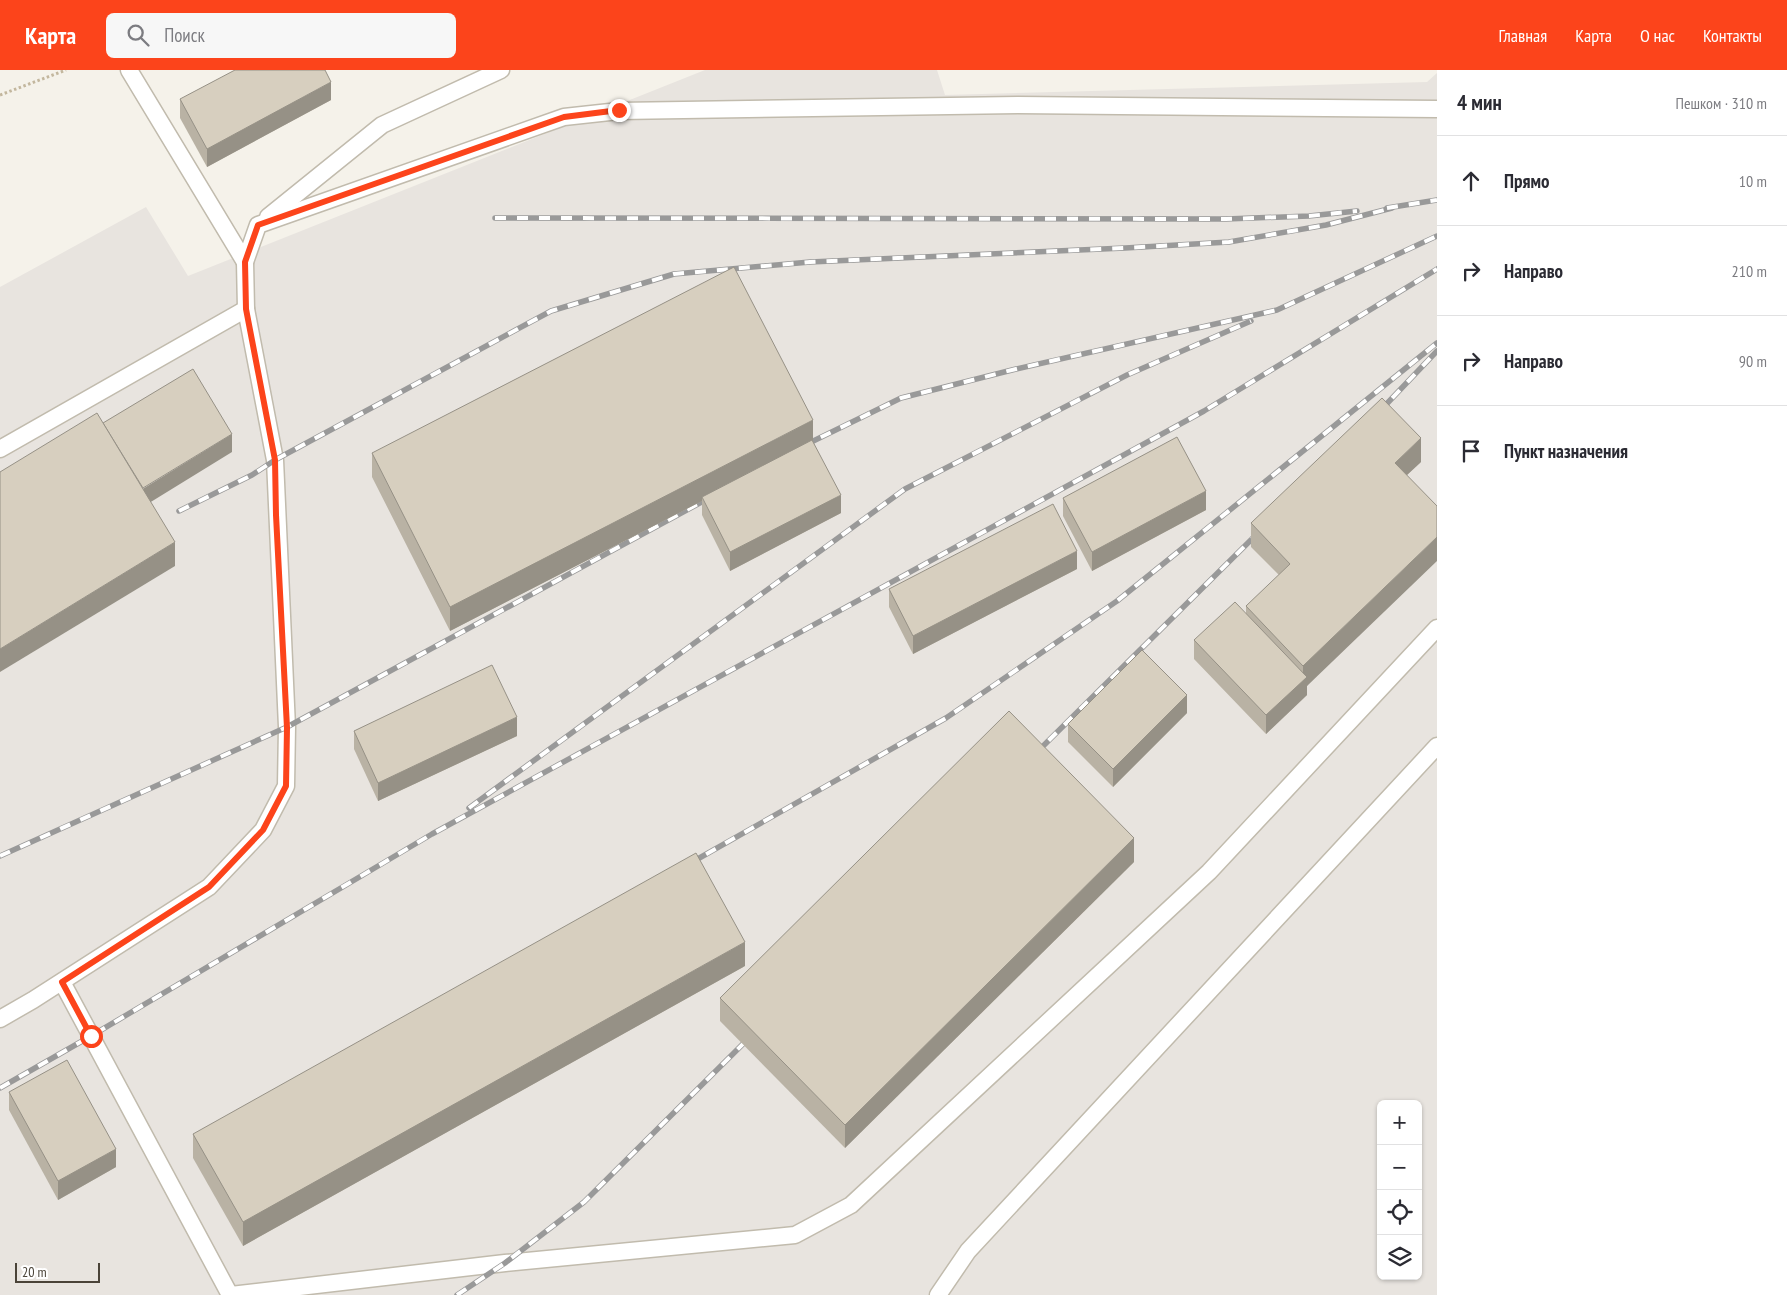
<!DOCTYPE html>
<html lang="ru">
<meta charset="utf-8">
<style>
:root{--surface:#fff;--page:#f7f7f7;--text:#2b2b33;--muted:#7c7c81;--line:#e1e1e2;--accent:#fc441b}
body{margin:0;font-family:"PT Sans Narrow",sans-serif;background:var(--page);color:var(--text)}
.controls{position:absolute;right:15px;bottom:15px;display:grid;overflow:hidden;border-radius:8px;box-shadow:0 1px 4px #0004}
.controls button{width:45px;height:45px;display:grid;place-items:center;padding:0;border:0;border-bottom:1px solid var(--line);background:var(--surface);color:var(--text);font:25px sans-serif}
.scale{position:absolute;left:15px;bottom:12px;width:85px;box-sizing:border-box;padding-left:5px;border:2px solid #4a4338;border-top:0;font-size:14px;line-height:18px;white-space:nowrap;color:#4a4338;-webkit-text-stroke:4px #fff;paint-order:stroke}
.stop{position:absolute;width:15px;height:15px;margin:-11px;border:4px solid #fc441b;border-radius:50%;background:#fff}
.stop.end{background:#fc441b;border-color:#fff;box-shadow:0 1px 5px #0008}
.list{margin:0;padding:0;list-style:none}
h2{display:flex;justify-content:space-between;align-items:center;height:65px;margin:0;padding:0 20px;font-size:21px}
h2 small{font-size:16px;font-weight:400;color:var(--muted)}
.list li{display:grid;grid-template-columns:32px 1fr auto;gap:15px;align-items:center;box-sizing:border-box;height:90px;padding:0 20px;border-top:1px solid var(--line)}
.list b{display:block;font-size:19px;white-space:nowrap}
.list em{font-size:16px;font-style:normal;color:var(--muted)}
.icon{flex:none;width:28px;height:28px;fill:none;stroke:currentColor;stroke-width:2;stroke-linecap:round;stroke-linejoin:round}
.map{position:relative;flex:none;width:1437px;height:1225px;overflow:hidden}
header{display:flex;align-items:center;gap:30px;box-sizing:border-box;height:70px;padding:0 25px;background:var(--accent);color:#fff}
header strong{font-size:24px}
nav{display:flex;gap:28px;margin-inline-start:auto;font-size:18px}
.search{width:350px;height:45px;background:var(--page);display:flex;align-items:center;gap:12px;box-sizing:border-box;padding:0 18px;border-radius:8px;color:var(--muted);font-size:19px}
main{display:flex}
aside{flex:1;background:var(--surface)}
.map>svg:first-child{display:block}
</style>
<header>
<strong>Карта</strong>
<div class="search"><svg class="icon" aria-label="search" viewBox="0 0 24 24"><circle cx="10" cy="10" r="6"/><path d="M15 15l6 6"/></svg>Поиск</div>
<nav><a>Главная</a><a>Карта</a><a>О нас</a><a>Контакты</a></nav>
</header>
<main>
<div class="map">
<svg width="1437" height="1225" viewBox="0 0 1437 1225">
<rect width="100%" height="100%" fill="#f5f2ea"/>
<path fill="#e8e4df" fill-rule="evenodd" d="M705,0h232l8,25 482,-13 10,-9v1222h-1437v-1008l146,-80 42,69zM1381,1034h37v172h-37z"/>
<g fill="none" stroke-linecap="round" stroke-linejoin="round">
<g stroke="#c1bbad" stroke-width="19">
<g id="lane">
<path d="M129,0l116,192"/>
<path d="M268,147l114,-92 119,-55"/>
<path d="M0,379l246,-140"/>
<path d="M62,912l168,313"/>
<path d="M0,949l33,-19 176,-113 54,-57 23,-44 1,-59 -12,-267 -29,-151 -1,-47 13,-37 306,-108 55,-6 399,-6 419,4"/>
<path d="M231,1225l274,-32 290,-28 56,-30 358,-333 228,-244"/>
<path d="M938,1225l30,-44 469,-505"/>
</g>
</g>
<path stroke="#c3b79e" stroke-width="3" stroke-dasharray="2.5 2.5" stroke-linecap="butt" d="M0,25l66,-25"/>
<use href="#lane" stroke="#fff" stroke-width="16"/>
<g stroke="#999" stroke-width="5.5">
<g id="rail">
<path d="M1387,138l50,-8"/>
<path d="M495,148l731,1 83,-3 48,-5"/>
<path d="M1377,344l60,-63"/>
<path d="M801,377l100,-49 115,-29 261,-59 160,-74"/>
<path d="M179,441l73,-36 23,-15 276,-149 123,-37 136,-12 315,-14 104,-6 97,-17 66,-17"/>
<path d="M1033,686l229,-227"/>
<path d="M469,738l436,-319 222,-114 124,-54"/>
<path d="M0,786l287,-129 422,-229"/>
<path d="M687,795l259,-147 171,-117 320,-258"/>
<path d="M0,1018l91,-52 341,-202 772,-423 233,-142"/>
<path d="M457,1225l48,-32 79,-61 169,-168"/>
</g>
</g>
<use href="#rail" stroke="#fff" stroke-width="4" stroke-dasharray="11" stroke-linecap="butt"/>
</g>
<g fill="#b9b2a4">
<path d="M180,29l151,1 -124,67 -27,-49z"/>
<path d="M813,372l28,71 -111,58 -28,-56v-14l-252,130 -78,-154v-24z"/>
<path d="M1421,392l-14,13 -100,211v9l-41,39 -72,-75v-19l52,-26v-8l33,-31 -28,-28v-24z"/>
<path d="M1063,428l143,12 -114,61 -29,-55z"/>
<path d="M1077,499l-164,85 -24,-47v-18z"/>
<path d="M1187,643l-74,74 -45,-45v-18z"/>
<path d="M354,661l163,5 -139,65 -24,-52z"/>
<path d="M1134,792l-289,286 -125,-127v-23z"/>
<path d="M745,896l-502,280 -50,-88v-24z"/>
<path d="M9,1022l107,75 -58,33 -49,-90z"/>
</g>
<g fill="#969186">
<path d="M331,12v18l-124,67v-18z"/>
<path d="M813,350v24l-111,53v4l-252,130v-24z"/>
<path d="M232,364v18l-91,56v-18z"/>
<path d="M1421,368v24l-26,24v-23z"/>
<path d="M1206,421v19l-114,61v-19z"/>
<path d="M841,425v18l-111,58v-19z"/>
<path d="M1437,467v24l-130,125v9l-41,39v-19l37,-35v-14z"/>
<path d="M175,472v24l-175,106v-23z"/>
<path d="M1077,481v18l-164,85v-18z"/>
<path d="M1187,625v18l-74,74v-18z"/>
<path d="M517,647v19l-139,65v-18z"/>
<path d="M1134,768v24l-289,286v-23z"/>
<path d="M745,872v24l-502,280v-24z"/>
<path d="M116,1079v18l-58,33v-19z"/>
</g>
<g fill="#d7cfbf" stroke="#969186">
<path d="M235,0h90l6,12 -124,67 -27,-50z"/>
<path d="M734,197l79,153 -363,187 -78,-154z"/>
<path d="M193,299l39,65 -89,54 -40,-65z"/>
<path d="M1382,328l39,40 -26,25 42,43v31l-134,129 -57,-60 44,-42 -39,-41z"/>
<path d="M97,343l78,129 -175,107v-177z"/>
<path d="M1177,367l29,54 -114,61 -29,-54z"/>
<path d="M812,370l29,55 -111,57 -28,-55z"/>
<path d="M1053,434l24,47 -164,85 -24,-47z"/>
<path d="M1235,532l72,75 -41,38 -72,-75z"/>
<path d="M1142,580l45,45 -74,74 -45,-45z"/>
<path d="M492,595l25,52 -139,66 -24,-52z"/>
<path d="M1009,641l125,127 -289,287 -125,-127z"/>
<path d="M696,783l49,89 -502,280 -50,-88z"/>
<path d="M67,990l49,89 -58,32 -49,-89z"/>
</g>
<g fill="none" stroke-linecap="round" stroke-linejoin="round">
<path stroke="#fc441b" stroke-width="6" d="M91,966l-29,-54 147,-95 54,-57 23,-44 1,-58 -11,-213 -1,-55 -29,-151 -1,-47 13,-37 306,-108 55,-7"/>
</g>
</svg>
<div class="controls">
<button>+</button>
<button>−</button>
<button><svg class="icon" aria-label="locate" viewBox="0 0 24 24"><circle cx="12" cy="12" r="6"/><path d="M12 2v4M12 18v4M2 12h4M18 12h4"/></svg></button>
<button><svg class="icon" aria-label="layers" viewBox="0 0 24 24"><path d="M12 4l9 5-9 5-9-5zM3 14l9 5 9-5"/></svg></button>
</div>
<div class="scale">20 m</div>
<div class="stop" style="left:91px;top:966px"></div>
<div class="stop end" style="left:619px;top:40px"></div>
</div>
<aside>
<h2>4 мин<small>Пешком · 310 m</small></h2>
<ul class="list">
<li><svg class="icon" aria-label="ahead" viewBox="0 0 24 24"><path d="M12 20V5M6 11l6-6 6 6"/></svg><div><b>Прямо</b></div><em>10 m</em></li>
<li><svg class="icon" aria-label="right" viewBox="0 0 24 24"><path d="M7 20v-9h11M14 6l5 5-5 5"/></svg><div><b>Направо</b></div><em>210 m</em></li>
<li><svg class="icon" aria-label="right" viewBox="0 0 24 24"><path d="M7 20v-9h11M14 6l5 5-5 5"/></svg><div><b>Направо</b></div><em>90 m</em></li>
<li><svg class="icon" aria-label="arrive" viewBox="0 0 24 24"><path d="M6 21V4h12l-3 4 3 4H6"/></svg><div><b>Пункт назначения</b></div></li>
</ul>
</aside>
</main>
